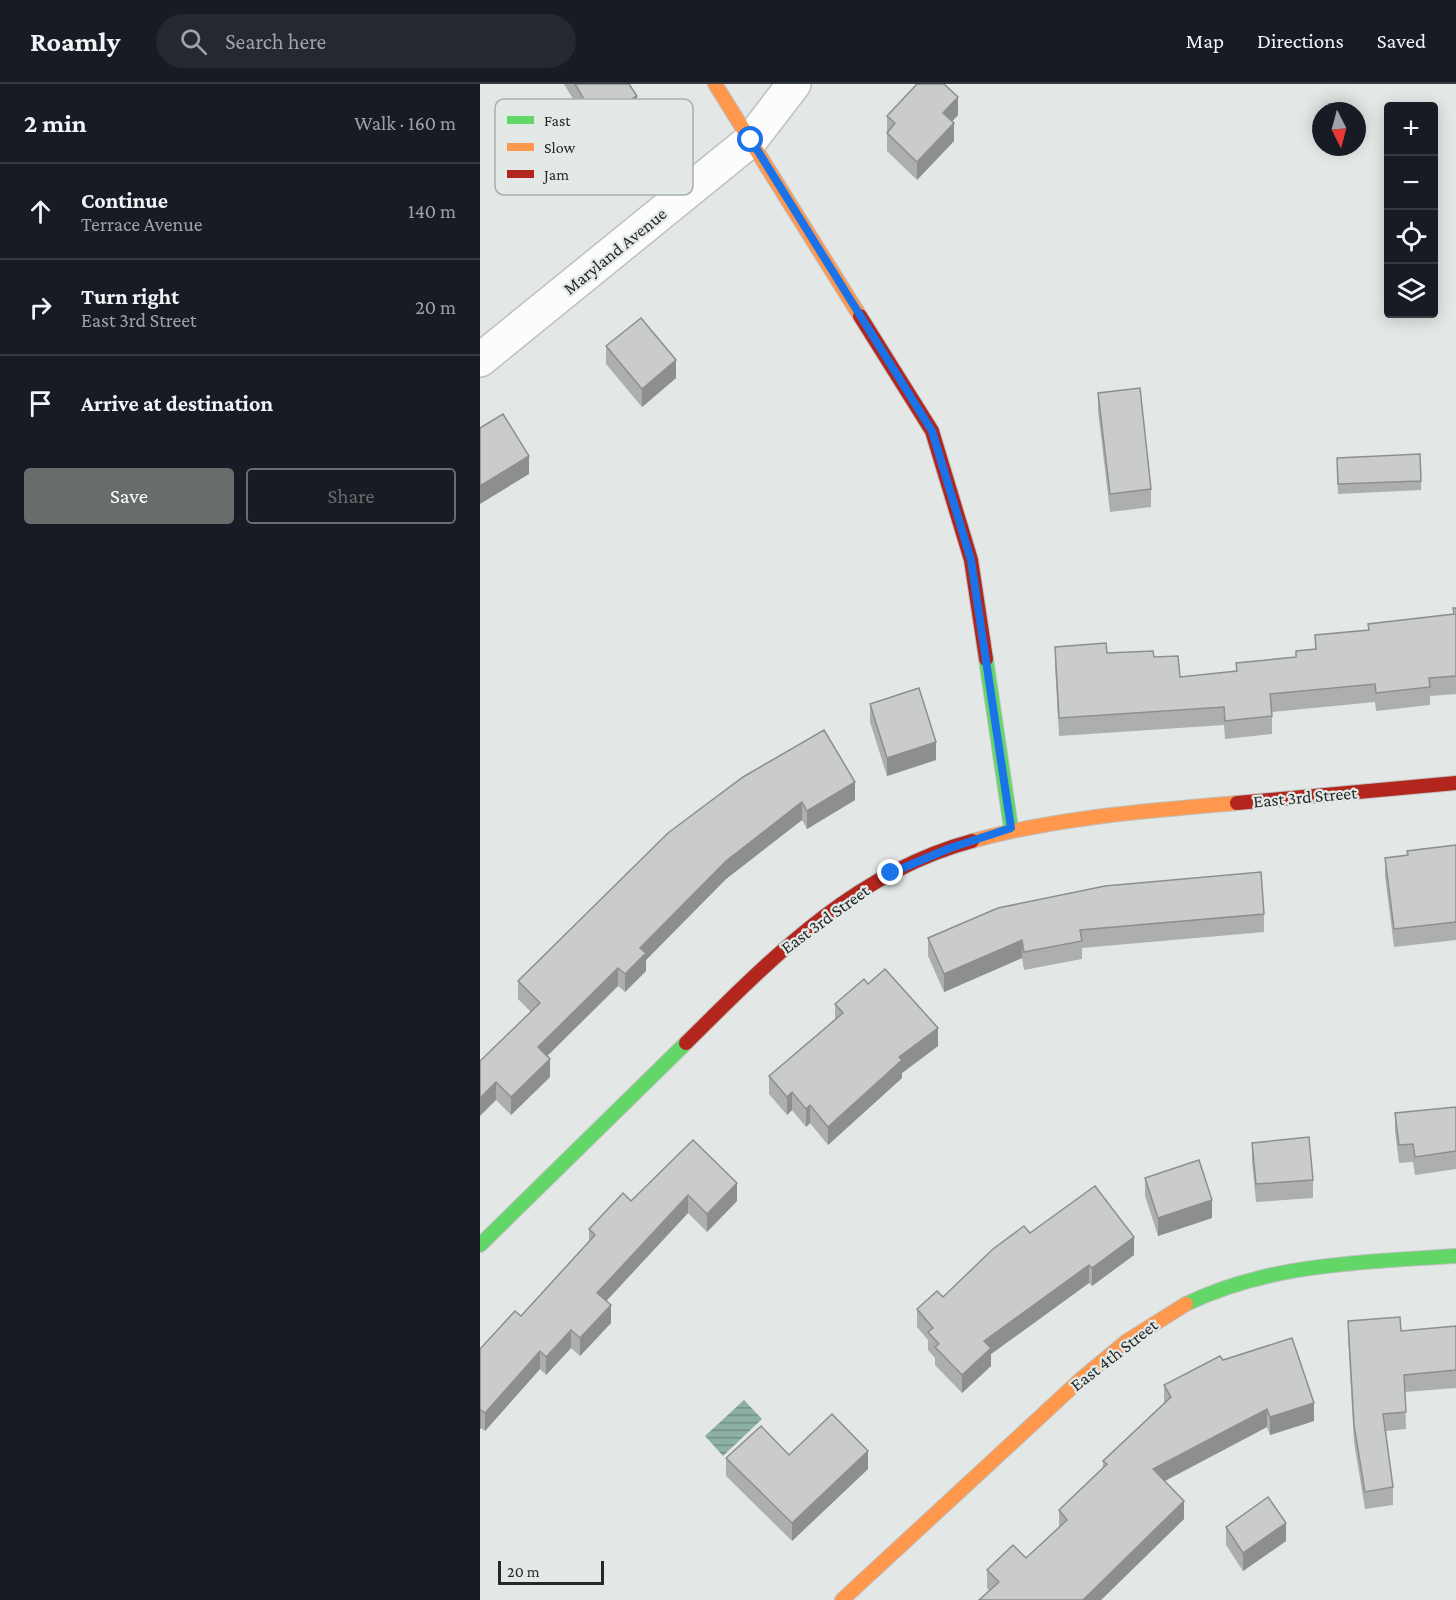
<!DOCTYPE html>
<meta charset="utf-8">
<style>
:root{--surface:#171b24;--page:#242831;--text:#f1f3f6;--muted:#9ea1a6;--line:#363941;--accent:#686c6a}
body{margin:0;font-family:"Crimson Pro",serif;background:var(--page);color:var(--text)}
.controls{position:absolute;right:18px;top:18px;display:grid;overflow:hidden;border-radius:6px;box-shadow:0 3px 15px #0003}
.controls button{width:54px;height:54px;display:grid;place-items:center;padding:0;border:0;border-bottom:2px solid var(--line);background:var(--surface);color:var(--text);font:30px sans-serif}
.compass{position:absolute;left:832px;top:18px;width:54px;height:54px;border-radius:50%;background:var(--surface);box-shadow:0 3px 15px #0003;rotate:174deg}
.scale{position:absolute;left:18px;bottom:15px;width:106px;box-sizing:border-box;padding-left:6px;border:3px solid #262928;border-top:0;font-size:16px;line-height:21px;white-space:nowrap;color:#262928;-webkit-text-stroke:4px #e2e9e7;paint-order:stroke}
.stop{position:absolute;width:18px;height:18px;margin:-14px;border:4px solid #1a73e8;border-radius:50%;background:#fff}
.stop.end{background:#1a73e8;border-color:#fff;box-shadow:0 2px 6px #0008}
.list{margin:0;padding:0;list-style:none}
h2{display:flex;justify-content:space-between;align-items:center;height:78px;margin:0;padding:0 24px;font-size:26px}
h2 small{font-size:20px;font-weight:400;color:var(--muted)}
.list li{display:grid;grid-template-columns:39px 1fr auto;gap:18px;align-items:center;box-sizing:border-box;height:96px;padding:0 24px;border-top:2px solid var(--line)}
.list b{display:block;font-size:22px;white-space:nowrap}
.list p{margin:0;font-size:20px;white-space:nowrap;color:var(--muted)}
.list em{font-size:20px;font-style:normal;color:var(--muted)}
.actions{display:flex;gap:12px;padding:18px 24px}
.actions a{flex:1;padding:14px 0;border:2px solid var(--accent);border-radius:6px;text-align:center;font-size:21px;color:var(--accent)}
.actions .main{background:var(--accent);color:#fff}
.icon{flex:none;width:33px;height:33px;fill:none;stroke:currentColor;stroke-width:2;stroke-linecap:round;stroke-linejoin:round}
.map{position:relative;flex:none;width:976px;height:1516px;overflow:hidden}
header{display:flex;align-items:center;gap:36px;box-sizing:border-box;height:84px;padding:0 30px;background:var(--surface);border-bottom:2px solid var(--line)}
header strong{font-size:28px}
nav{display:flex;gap:33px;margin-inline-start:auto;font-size:21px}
.search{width:420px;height:54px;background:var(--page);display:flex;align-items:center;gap:15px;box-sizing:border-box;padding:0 21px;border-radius:33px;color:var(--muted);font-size:22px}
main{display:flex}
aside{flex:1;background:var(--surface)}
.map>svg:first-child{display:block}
</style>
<header>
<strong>Roamly</strong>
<div class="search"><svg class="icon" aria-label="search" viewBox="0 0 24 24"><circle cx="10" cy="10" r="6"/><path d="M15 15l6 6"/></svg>Search here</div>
<nav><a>Map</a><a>Directions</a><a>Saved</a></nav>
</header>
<main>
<aside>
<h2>2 min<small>Walk · 160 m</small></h2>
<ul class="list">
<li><svg class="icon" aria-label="ahead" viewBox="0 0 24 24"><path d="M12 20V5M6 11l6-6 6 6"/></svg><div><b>Continue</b><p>Terrace Avenue</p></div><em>140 m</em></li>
<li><svg class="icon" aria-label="right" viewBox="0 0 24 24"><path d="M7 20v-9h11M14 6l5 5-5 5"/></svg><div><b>Turn right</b><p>East 3rd Street</p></div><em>20 m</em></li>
<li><svg class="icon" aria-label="arrive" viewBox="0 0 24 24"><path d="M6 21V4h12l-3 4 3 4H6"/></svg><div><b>Arrive at destination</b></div></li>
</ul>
<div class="actions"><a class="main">Save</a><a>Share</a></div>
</aside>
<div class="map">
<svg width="976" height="1516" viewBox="0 0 976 1516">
<defs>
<pattern id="water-rules" width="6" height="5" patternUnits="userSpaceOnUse" patternTransform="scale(1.5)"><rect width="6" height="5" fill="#8cafa6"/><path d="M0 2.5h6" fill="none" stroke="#728e87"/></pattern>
</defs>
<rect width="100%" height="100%" fill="#e3e8e6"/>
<path fill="url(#water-rules)" d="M264,1316l18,19 -39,37 -18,-20z"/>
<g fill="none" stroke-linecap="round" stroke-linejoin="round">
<g stroke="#bec1c0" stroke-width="36">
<path id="street" d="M0,276l271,-220 43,-56"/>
</g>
<g stroke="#bec1c0" stroke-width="16">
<g id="fast">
<path d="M506,575l25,169"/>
<path d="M0,1161l206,-202"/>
<path d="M706,1220c85,-41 178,-42 270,-48"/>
</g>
</g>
<g stroke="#bec1c0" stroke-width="16">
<g id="slow">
<path d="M235,0l145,232"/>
<path d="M492,757c87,-24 176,-30 265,-38"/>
<path d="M362,1516l238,-220 47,-39 59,-37"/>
</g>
</g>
<g stroke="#bec1c0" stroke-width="16">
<g id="jam">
<path d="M380,232l72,115 39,129 15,99"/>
<path d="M757,719l219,-20"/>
<path d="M206,959c84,-83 167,-170 286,-202"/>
</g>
</g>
<use href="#street" stroke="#fbfcfb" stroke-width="33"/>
<use href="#fast" stroke="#63d668" stroke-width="14"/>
<use href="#slow" stroke="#ff974d" stroke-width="14"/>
<use href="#jam" stroke="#b3261e" stroke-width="14"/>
</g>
<g fill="#adafaf">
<path d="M84,0h65l8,30 -41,24z"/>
<path d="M478,31l-6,6 2,20 -37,39 -30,-29v-35z"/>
<path d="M126,262l70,32 -34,29 -36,-43z"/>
<path d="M618,309l53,96v18l-41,5 -12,-101z"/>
<path d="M857,383l84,14v9l-83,4z"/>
<path d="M973,524h3v86l-26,2v9l-54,6 -1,-9 -103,10v22l-47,5 -1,-14 -165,11 -4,-71v-18l52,6 47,4 26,20 56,-6v-8l60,-6v-6l19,-2v-14l53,-5v-6l85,-9z"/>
<path d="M390,620l66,56 -49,16 -17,-54z"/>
<path d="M263,693l112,23 -48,29 -5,-9 -76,59 -80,81v11l-21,21 -7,-6 -71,70 3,21 -39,38 -15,-15 -16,-39 51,-49 -13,-13v-18z"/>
<path d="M976,761v95l-62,7 -9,-71v-18l22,-3v-4z"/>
<path d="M784,830v18l-182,16v11l-58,11 -2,-12 -78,34 -16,-36v-18z"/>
<path d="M388,900l70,62 -36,27v5l-74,67 -18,-22 -4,4 -14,-17 -5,5 -18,-21v-18l66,-56v-16z"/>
<path d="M976,1023v62l-41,6 -2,-13 -14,1 -4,-32v-18z"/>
<path d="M213,1056l44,61 -30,31 -19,-19 -82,88 5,22 -31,33 -9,-8 -25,27 -6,-6 -55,62 -4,-3 -1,1v-80l41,-33 68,-74v-13l42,-28z"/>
<path d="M772,1059l61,37v18l-57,4 -4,-41z"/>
<path d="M665,1094l67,40 -54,18 -13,-40z"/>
<path d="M550,1149l104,22 -42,31 -3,-3 -98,71v12l-29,27 -27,-28v-7l-7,-8v-10l-11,-13v-18l26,-12z"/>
<path d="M868,1237l53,10 55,-5v62l-51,4 1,37 -20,2 7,56v18l-28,4 -11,-67 -6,-104z"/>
<path d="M743,1276l91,61 -44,14 -3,-8 -102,54 19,38 -83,81h-122l10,-10 -2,-2v-18l39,-12 33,-30v-18l44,-42v-7l61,-58v-18z"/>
<path d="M309,1371l79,14 -76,72 -66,-65v-18z"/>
<path d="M746,1443l60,14 -43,30 -17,-26z"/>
</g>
<g fill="#8d8f8e">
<path d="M157,12v18l-41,24v-18z"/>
<path d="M478,13v18l-15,16v-18z"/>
<path d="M474,39v18l-37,39v-18z"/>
<path d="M196,276v18l-34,29v-18z"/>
<path d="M49,372v18l-49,30v-18z"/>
<path d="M456,658v18l-49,16v-18z"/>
<path d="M375,698v18l-48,29v-18z"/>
<path d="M322,718v18l-76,59 -80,81v11l-21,21v-18l15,-26 86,-87z"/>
<path d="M542,856v18l-78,34v-18z"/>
<path d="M138,884v18l-80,79v-18z"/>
<path d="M458,944v18l-36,27v5l-74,67v-18l71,-70z"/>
<path d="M70,975v18l-39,38v-18z"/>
<path d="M16,998v18l-16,16v-18z"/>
<path d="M312,1008v18l-5,5v-18z"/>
<path d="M330,1021v18l-4,4v-18z"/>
<path d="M257,1099v18l-30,31v-18z"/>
<path d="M208,1111v18l-91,98v-18z"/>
<path d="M732,1116v18l-54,18v-18z"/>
<path d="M654,1153v18l-42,31v-18z"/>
<path d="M609,1181v18l-98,71v12l-29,27v-18l22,-34z"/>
<path d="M131,1221v18l-31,33v-18z"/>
<path d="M91,1246v18l-25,27v-18z"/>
<path d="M60,1267v18l-55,62v-18z"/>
<path d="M834,1319v18l-44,14v-18z"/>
<path d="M787,1325v18l-114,60v-18z"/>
<path d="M1,1326v18l-1,1v-18z"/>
<path d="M388,1367v18l-76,72v-18z"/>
<path d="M704,1417v18l-83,81h-18z"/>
<path d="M806,1439v18l-43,30v-18z"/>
</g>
<g fill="#c9cccb" stroke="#8d8f8e" stroke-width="1.5">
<path d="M95,0h54l8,12 -41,24z"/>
<path d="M437,0h27l14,13 -15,16 11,10 -37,39 -30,-29 8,-10 -8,-7z"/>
<path d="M161,234l35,42 -34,29 -36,-43z"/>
<path d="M660,304l11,101 -41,5 -12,-101z"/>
<path d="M23,330l26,42 -49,30v-58z"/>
<path d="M940,370l1,27 -83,3 -1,-26z"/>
<path d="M973,524h3v68l-27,2 1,9 -54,6 -1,-9 -105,10 2,22 -47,5 -1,-14 -165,11 -4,-71 51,-4 1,10 46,-2 1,6 24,-1 2,21 57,-6 -1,-8 60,-6v-6l20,-2 -1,-14 54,-5 -1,-6 86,-10z"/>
<path d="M439,604l17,54 -49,16 -17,-54z"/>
<path d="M344,646l31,52 -48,29 -5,-9 -76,59 -86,87 6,5 -21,21 -7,-6 -80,79 12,12 -39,38 -15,-15 -16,16v-37l60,-58 -22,-22 150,-148 75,-56z"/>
<path d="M976,761v77l-62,7 -9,-71 23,-3 -1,-4z"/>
<path d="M781,788l3,42 -184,16 2,11 -58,11 -2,-12 -78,34 -16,-36 70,-30 107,-22z"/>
<path d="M405,885l53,59 -39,29 3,3 -74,67 -18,-22 -4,4 -14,-17 -5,5 -18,-21 74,-63 -8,-9 29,-25 4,5z"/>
<path d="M976,1023v44l-41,6 -2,-13 -14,1 -4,-32z"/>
<path d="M829,1053l4,43 -57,4 -4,-41z"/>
<path d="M213,1056l44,43 -30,31 -19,-19 -91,98 14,12 -31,33 -9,-8 -25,27 -6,-6 -55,62 -4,-3 -1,1v-62l35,-38 6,5 74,-81 -6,-6 34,-36 8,8z"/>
<path d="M719,1076l13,40 -54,18 -13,-40z"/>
<path d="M615,1102l39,51 -42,31 -3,-3 -105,76 7,7 -29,27 -27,-28 4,-3 -11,-12 5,-4 -16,-19 20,-18 6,6 50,-48 31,-23 6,7z"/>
<path d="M920,1233l1,14 55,-5v44l-52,5 2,37 -23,2 10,73 -28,5 -11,-67 -6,-104z"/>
<path d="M812,1254l22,65 -44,14 -3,-8 -114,60 31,32 -101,99h-104l20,-18 -12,-12 26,-25 13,13 41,-38 -8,-10 48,-46 -4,-3 68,-64 -7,-12 56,-29 3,4z"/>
<path d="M352,1330l36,37 -76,72 -66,-65 35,-32 28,29z"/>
<path d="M788,1413l18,26 -43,30 -17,-26z"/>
</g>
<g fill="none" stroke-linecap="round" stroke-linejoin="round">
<path stroke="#1a73e8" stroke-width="8" d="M271,56l181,291 39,129 40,268 -61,20 -59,25"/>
</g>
<g text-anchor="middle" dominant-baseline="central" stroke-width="4.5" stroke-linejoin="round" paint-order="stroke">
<g font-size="18" fill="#262928" stroke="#e2e9e7">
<text transform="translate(135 167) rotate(-39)">Maryland Avenue</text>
<text transform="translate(825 713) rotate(-5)">East 3rd Street</text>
<text transform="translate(345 835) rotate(-36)">East 3rd Street</text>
<text transform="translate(634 1271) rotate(-38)">East 4th Street</text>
</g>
</g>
<rect x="15" y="15" width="198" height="96" rx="9" fill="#e2e9e7" stroke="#aaafae" stroke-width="1.5"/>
<rect x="27" y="32" width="27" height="8" fill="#63d668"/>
<rect x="27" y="59" width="27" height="8" fill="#ff974d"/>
<rect x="27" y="86" width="27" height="8" fill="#b3261e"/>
<g font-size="16" fill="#262928">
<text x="64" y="42">Fast</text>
<text x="64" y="69">Slow</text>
<text x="64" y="96">Jam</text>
</g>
</svg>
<div class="controls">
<button>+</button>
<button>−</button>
<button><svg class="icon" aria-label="locate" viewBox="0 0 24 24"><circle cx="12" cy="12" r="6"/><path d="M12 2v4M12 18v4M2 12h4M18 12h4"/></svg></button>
<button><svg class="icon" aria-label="layers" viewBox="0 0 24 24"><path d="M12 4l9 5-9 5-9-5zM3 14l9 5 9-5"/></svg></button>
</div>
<svg class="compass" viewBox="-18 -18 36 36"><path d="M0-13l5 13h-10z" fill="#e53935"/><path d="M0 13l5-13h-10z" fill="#9ea1a6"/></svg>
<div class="scale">20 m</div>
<div class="stop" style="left:271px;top:56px"></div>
<div class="stop end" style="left:411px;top:789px"></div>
</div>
</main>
